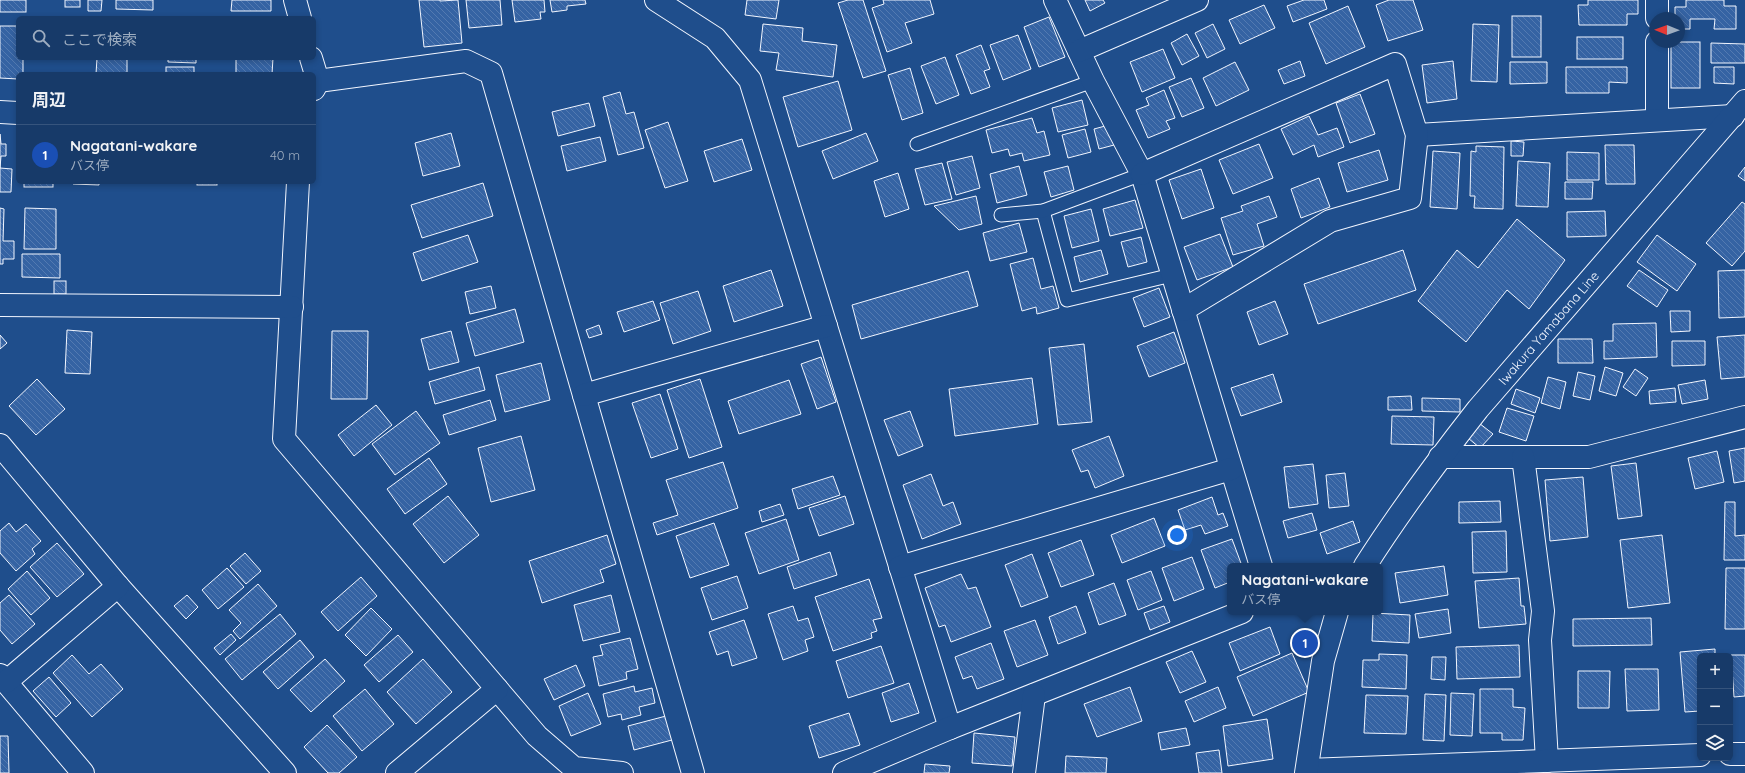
<!DOCTYPE html>
<html lang="ja">
<meta charset="utf-8">
<style>
:root{--surface:#173a69;--page:#20416f;--text:#f1f3f6;--muted:#9eadc0;--line:#36547d;--accent:#ffb74d}
body{margin:0;font-family:Quicksand,"Noto Sans JP",sans-serif;background:var(--page);color:var(--text)}
.controls{position:absolute;right:12px;bottom:12px;display:grid;overflow:hidden;border-radius:6px;box-shadow:0 2px 6px #0003}
.controls button{width:36px;height:36px;display:grid;place-items:center;padding:0;border:0;border-bottom:1px solid var(--line);background:var(--surface);color:var(--text);font:20px sans-serif}
.compass{position:absolute;left:1649px;top:12px;width:36px;height:36px;border-radius:50%;background:var(--surface);box-shadow:0 2px 6px #0003;rotate:271deg}
.you{position:absolute;left:1177px;top:535px;width:14px;height:14px;margin:-10px;border:3px solid #fff;border-radius:50%;background:#1a73e8;box-shadow:0 0 0 6px #1a73e833}
.badge{display:grid;place-items:center;width:26px;height:26px;border-radius:50%;background:var(--accent);color:#fff;font-size:13px;font-weight:700}
.pin{position:absolute;translate:-50% -50%;border:2px solid #fff;box-shadow:0 1px 4px #0006}
.popup{position:absolute;left:1227px;top:563px;width:156px;height:52px;box-sizing:border-box;display:grid;place-content:center;border-radius:6px;background:var(--surface);filter:drop-shadow(0 1px 3px #0005);font-size:13px;white-space:nowrap;color:var(--muted)}
.popup b{font-size:15px;color:var(--text)}
.popup::after{content:'';position:absolute;left:50%;top:100%;margin-left:-8px;border:8px solid transparent;border-top-color:var(--surface)}
.list{margin:0;padding:0;list-style:none}
h2{display:flex;justify-content:space-between;align-items:center;height:52px;margin:0;padding:0 16px;font-size:17px}
h2 small{font-size:13px;font-weight:400;color:var(--muted)}
.list li{display:grid;grid-template-columns:26px 1fr auto;gap:12px;align-items:center;box-sizing:border-box;height:60px;padding:0 16px;border-top:1px solid var(--line)}
.list b{display:block;font-size:15px;white-space:nowrap}
.list p{margin:0;font-size:13px;white-space:nowrap;color:var(--muted)}
.list em{font-size:13px;font-style:normal;color:var(--muted)}
.icon{flex:none;width:22px;height:22px;fill:none;stroke:currentColor;stroke-width:2;stroke-linecap:round;stroke-linejoin:round}
.map{position:relative;flex:none;width:1745px;height:773px;overflow:hidden}
.search{position:absolute;background:var(--surface);box-shadow:0 2px 6px #0003;left:16px;top:16px;width:300px;height:44px;display:flex;align-items:center;gap:10px;box-sizing:border-box;padding:0 14px;border-radius:6px;color:var(--muted);font-size:15px}
.panel{position:absolute;background:var(--surface);box-shadow:0 2px 6px #0003;left:16px;top:72px;width:300px;height:112px;border-radius:6px}
.map>svg:first-child{display:block}
</style>
<div class="map">
<svg width="1745" height="773" viewBox="0 0 1745 773">
<defs>
<pattern id="building-back-hatch" width="6" height="6" patternUnits="userSpaceOnUse"><rect width="6" height="6" fill="#3563a3"/><path d="M-1 5l2 2M0 0l6 6M5-1l2 2" fill="none" stroke="#537ab1"/></pattern>
</defs>
<rect width="100%" height="100%" fill="#1f4e8c"/>
<g fill="url(#building-back-hatch)" stroke="#f2f6ff">
<rect x="0" y="0" width="26" height="12"/>
<rect x="65" y="0" width="15" height="7"/>
<path d="M88,0h14l-1,11h-13z"/>
<path d="M116,0h37v10l-37,-1z"/>
<path d="M232,0h39v11h-40z"/>
<path d="M419,0h21v1l18,-1 4,43 -38,4z"/>
<path d="M466,0h34l2,25 -33,3z"/>
<path d="M512,0h32l1,12h-5l1,7 -26,3z"/>
<path d="M550,0h35l1,4 -19,2v4l-15,2z"/>
<path d="M747,0h32l-3,19 -31,-4z"/>
<path d="M848,0h15l23,71 -23,7 -25,-75z"/>
<path d="M883,0h47l4,14 -29,9 7,20 -25,9 -15,-44 12,-4z"/>
<path d="M1085,0h18l2,3 -15,8z"/>
<path d="M1304,0h20l3,9 -34,13 -6,-16z"/>
<path d="M1389,0h24l10,30 -35,11 -12,-36z"/>
<path d="M1588,0h50v14h-11v11h-48l-1,-20h10z"/>
<path d="M1686,0h38v6h12v23h-22l1,-10h-25v10h-11v-11h-4v-11h11z"/>
<path d="M1264,5l11,23 -35,16 -11,-24z"/>
<path d="M1348,6l17,41 -39,17 -17,-41z"/>
<rect x="1512" y="16" width="29" height="41"/>
<path d="M1049,17l16,40 -26,10 -15,-40z"/>
<path d="M763,24l40,4 -1,13 35,4 -4,32 -57,-7 3,-17 -19,-2z"/>
<path d="M1213,24l12,25 -18,9 -12,-25z"/>
<path d="M1473,24l26,1 -2,57 -26,-1z"/>
<path d="M0,26h18v32h5v16h-5v5l-18,-1z"/>
<path d="M1187,34l12,22 -17,9 -11,-22z"/>
<path d="M1018,35l13,34 -28,11 -13,-35z"/>
<rect x="1577" y="37" width="46" height="22"/>
<rect x="1671" y="42" width="29" height="46"/>
<path d="M1711,43l34,1v19h-34z"/>
<path d="M981,45l9,24 -6,2 6,16 -19,7 -15,-39z"/>
<path d="M1163,49l12,29 -33,14 -12,-30z"/>
<path d="M945,57l14,38 -23,9 -15,-38z"/>
<path d="M97,58h30v16h-31z"/>
<path d="M168,58h28v5l-28,-1z"/>
<path d="M236,58h37l-1,16h-36z"/>
<path d="M1300,61l5,15 -21,8 -6,-14z"/>
<path d="M1453,61l4,38 -30,4 -5,-38z"/>
<path d="M1235,62l14,28 -33,16 -13,-28z"/>
<path d="M1510,62h37v21l-37,1z"/>
<rect x="166" y="67" width="28" height="7"/>
<path d="M1566,67h61v16l-18,-1v11h-43z"/>
<path d="M1714,67h20v17l-20,-1z"/>
<path d="M910,68l13,45 -21,7 -14,-45z"/>
<path d="M1191,78l13,30 -22,9 -13,-30z"/>
<path d="M838,81l14,49 -54,17 -15,-50z"/>
<path d="M1164,90l11,28 -9,3 4,8 -22,9 -12,-28 13,-5 -3,-7z"/>
<path d="M620,92l6,22 8,-2 10,36 -26,7 -15,-58z"/>
<path d="M1360,94l15,40 -25,9 -14,-40z"/>
<path d="M1082,100l6,25 -30,7 -6,-24z"/>
<path d="M589,103l6,23 -37,10 -6,-24z"/>
<path d="M1309,116l9,19 19,-7 7,19 -26,10 -4,-12 -21,10 -12,-26z"/>
<path d="M1032,118l5,15 7,-2 6,24 -26,6 -2,-8 -12,3 -2,-7 -16,4 -6,-23z"/>
<path d="M668,122l20,59 -23,7 -20,-58z"/>
<path d="M1109,125l5,20 -15,4 -5,-20z"/>
<path d="M1085,129l6,23 -23,6 -6,-23z"/>
<path d="M451,133l9,33 -37,10 -8,-33z"/>
<path d="M866,133l12,28 -45,18 -11,-28z"/>
<path d="M0,134l1,10h5v12h-5l-1,12 12,1 -1,23h-11z"/>
<path d="M600,137l6,24 -39,10 -6,-25z"/>
<path d="M742,139l10,31 -38,12 -10,-31z"/>
<path d="M1511,141l13,1 -1,14h-12z"/>
<path d="M1259,144l14,34 -40,16 -14,-34z"/>
<path d="M1605,145h29l1,39h-29z"/>
<path d="M1476,146l28,1 -1,62 -29,-1 1,-12h-5l1,-45 5,1z"/>
<path d="M1379,150l9,30 -41,12 -9,-29z"/>
<path d="M1433,151l27,2 -3,56 -27,-2z"/>
<path d="M1567,152l32,1v27h-32z"/>
<path d="M972,156l8,32 -24,7 -9,-33z"/>
<path d="M1518,161l32,2 -2,44 -32,-1z"/>
<path d="M942,163l10,36 -27,6 -10,-36z"/>
<path d="M1019,166l8,29 -30,8 -7,-29z"/>
<path d="M1068,166l6,24 -23,7 -7,-25z"/>
<path d="M1745,167v14l-7,-5z"/>
<path d="M1201,169l13,39 -32,11 -13,-39z"/>
<path d="M898,173l11,36 -24,8 -11,-36z"/>
<path d="M1319,178l11,29 -29,11 -10,-29z"/>
<rect x="24" y="182" width="29" height="5"/>
<path d="M73,182h26v3l-26,-1z"/>
<rect x="197" y="182" width="20" height="3"/>
<path d="M1565,182h28l-1,17h-27z"/>
<path d="M483,183l10,33 -71,22 -11,-33z"/>
<path d="M976,196l6,28 -23,6 -25,-24z"/>
<path d="M1269,196l8,21 -20,7 7,22 -31,9 -12,-37 22,-7 -2,-5z"/>
<path d="M1135,200l8,28 -33,8 -7,-27z"/>
<path d="M1742,202l3,2v47l-13,15 -26,-23z"/>
<path d="M0,208l4,1 -1,32h11v18h-11v5h-3z"/>
<path d="M25,208l31,1v40h-32z"/>
<path d="M1091,209l8,32 -27,7 -8,-32z"/>
<path d="M1605,211l1,25 -39,1v-25z"/>
<path d="M1517,219l48,41 -36,49 -22,-19 -41,52 -48,-41 39,-51 21,18z"/>
<path d="M1019,223l8,29 -37,9 -7,-28z"/>
<path d="M1220,234l13,33 -36,13 -13,-33z"/>
<path d="M468,235l10,27 -56,19 -9,-28z"/>
<path d="M1657,235l39,29 -19,27 -40,-29z"/>
<path d="M1141,237l6,25 -19,5 -7,-25z"/>
<path d="M1101,250l7,24 -28,8 -6,-25z"/>
<path d="M1403,250l13,40 -98,34 -14,-40z"/>
<path d="M22,254h38v24l-38,-1z"/>
<path d="M1033,258l8,31 12,-3 6,22 -22,6 -1,-7 -14,4 -12,-47z"/>
<path d="M771,270l12,36 -49,16 -11,-36z"/>
<path d="M1639,270l29,20 -11,17 -30,-21z"/>
<path d="M1745,270v47l-26,1 -1,-47z"/>
<path d="M968,271l10,35 -117,33 -9,-34z"/>
<rect x="54" y="281" width="12" height="13"/>
<path d="M491,286l5,22 -26,6 -5,-22z"/>
<path d="M1159,288l11,29 -26,10 -11,-29z"/>
<path d="M698,291l13,40 -38,13 -13,-41z"/>
<path d="M653,301l7,19 -36,12 -7,-20z"/>
<path d="M1275,301l13,33 -29,11 -12,-33z"/>
<path d="M515,309l9,33 -49,14 -9,-33z"/>
<path d="M1670,311h20v20l-19,1z"/>
<path d="M1656,323l1,34 -53,2v-18h9v-17z"/>
<path d="M599,325l3,9 -13,4 -3,-8z"/>
<path d="M67,330l25,2 -2,42 -25,-1z"/>
<path d="M332,331h36l-1,68h-36z"/>
<path d="M451,331l8,31 -30,8 -8,-31z"/>
<path d="M1174,332l11,31 -36,14 -12,-31z"/>
<path d="M0,335l7,8 -7,6z"/>
<path d="M1745,335v42l-24,2 -4,-42z"/>
<path d="M1558,339h34l1,24h-35z"/>
<path d="M1672,341h33v24l-33,1z"/>
<path d="M1084,344l8,78 -34,3 -9,-77z"/>
<path d="M821,357l15,45 -19,7 -16,-45z"/>
<path d="M541,363l9,37 -45,12 -9,-37z"/>
<path d="M479,367l6,23 -50,14 -6,-22z"/>
<path d="M1605,367l18,6 -7,23 -17,-5z"/>
<path d="M1635,369l13,9 -12,18 -13,-9z"/>
<path d="M1578,372l17,4 -5,24 -17,-4z"/>
<path d="M1273,374l9,28 -41,14 -10,-28z"/>
<path d="M1548,377l18,5 -6,27 -19,-6z"/>
<path d="M1032,378l6,46 -83,12 -6,-47z"/>
<path d="M37,379l28,30 -29,26 -27,-29z"/>
<path d="M700,379l22,68 -33,11 -22,-68z"/>
<path d="M789,380l12,34 -62,20 -11,-33z"/>
<path d="M1705,380l3,19 -26,5 -4,-19z"/>
<path d="M1675,388l1,14 -26,2 -1,-13z"/>
<path d="M1516,389l24,9 -5,15 -24,-9z"/>
<path d="M660,394l18,55 -27,9 -19,-55z"/>
<path d="M1411,396l1,14h-24v-13z"/>
<path d="M1422,398l38,1v13l-38,-1z"/>
<path d="M490,400l6,20 -47,15 -6,-20z"/>
<path d="M376,405l16,20 -38,31 -16,-21z"/>
<path d="M1507,408l27,8 -8,25 -27,-9z"/>
<path d="M416,411l24,32 -45,32 -23,-31z"/>
<path d="M910,411l13,35 -25,10 -14,-36z"/>
<path d="M1392,416l42,1 -1,28 -42,-1z"/>
<path d="M1479,423l14,11 -13,14 -12,-10z"/>
<path d="M521,436l14,54 -44,12 -13,-54z"/>
<path d="M1109,436l15,40 -29,12 -7,-18 -7,2 -9,-22z"/>
<path d="M1745,448v33l-11,2 -5,-32z"/>
<path d="M1717,451l7,31 -29,7 -7,-31z"/>
<path d="M429,458l18,26 -42,30 -18,-25z"/>
<path d="M723,462l15,46 -81,27 -4,-12 25,-8 -12,-35z"/>
<path d="M1636,463l6,53 -24,3 -7,-53z"/>
<path d="M1313,464l5,40 -29,4 -5,-41z"/>
<path d="M1345,473l4,33 -20,2 -3,-33z"/>
<path d="M931,474l12,32 10,-4 8,22 -39,15 -19,-54z"/>
<path d="M833,476l7,19 -42,14 -6,-20z"/>
<path d="M1583,477l5,60 -38,4 -5,-61z"/>
<path d="M448,496l31,39 -35,28 -31,-39z"/>
<path d="M845,496l9,28 -35,12 -10,-28z"/>
<path d="M1212,497l6,18 5,-2 5,13 -23,8 -4,-9 -16,5 -7,-20z"/>
<path d="M1500,501l1,21 -42,1v-21z"/>
<path d="M1725,502h10v34l10,-1v25h-21z"/>
<path d="M780,504l4,11 -22,7 -3,-11z"/>
<path d="M1312,513l5,17 -29,8 -5,-17z"/>
<path d="M1154,518l11,28 -43,17 -11,-28z"/>
<path d="M786,519l13,41 -40,14 -14,-41z"/>
<path d="M1353,521l7,21 -33,12 -7,-21z"/>
<path d="M9,523l7,9 10,-8 15,17 -9,8 3,5 -19,17 -16,-18v-22z"/>
<path d="M714,523l15,42 -39,13 -14,-42z"/>
<path d="M1506,531l1,41 -34,1 -1,-41z"/>
<path d="M607,535l9,29 -16,6 4,12 -62,21 -13,-42z"/>
<path d="M1662,535l8,68 -42,5 -8,-68z"/>
<path d="M1232,539l10,27h-12v16l-15,6 -14,-38z"/>
<path d="M1081,540l13,35 -33,12 -13,-34z"/>
<path d="M57,543l27,31 -27,23 -27,-30z"/>
<path d="M830,552l7,23 -43,14 -7,-22z"/>
<path d="M245,553l16,18 -15,13 -16,-18z"/>
<path d="M1032,554l16,43 -27,10 -16,-42z"/>
<path d="M1192,557l12,32 -30,12 -12,-33z"/>
<path d="M1444,566l4,29 -48,8 -5,-30z"/>
<path d="M227,568l17,19 -26,22 -16,-19z"/>
<path d="M1726,568h19v61h-20z"/>
<path d="M27,571l23,27 -19,17 -23,-26z"/>
<path d="M1151,571l11,29 -24,10 -11,-30z"/>
<path d="M961,574l7,15 8,-2 15,40 -40,15 -6,-17 -6,2 -14,-39z"/>
<path d="M737,576l11,32 -36,12 -11,-32z"/>
<path d="M361,577l16,19 -39,35 -17,-19z"/>
<path d="M1519,578l2,28h3l2,18 -47,4 -4,-47z"/>
<path d="M869,579l13,39 -9,2 4,11 -6,2 1,5 -39,13 -18,-54z"/>
<path d="M1114,583l12,32 -27,10 -11,-32z"/>
<path d="M258,584l19,22 -37,33 -7,-8 8,-8 -12,-13z"/>
<path d="M9,595l26,29 -23,20 -12,-14v-27z"/>
<path d="M187,595l11,12 -12,12 -12,-13z"/>
<path d="M611,595l9,37 -37,9 -9,-36z"/>
<path d="M793,606l5,15 10,-3 6,19 -9,3 3,11 -25,9 -15,-46z"/>
<path d="M1076,606l10,27 -28,11 -9,-27z"/>
<path d="M1164,606l6,16 -20,8 -6,-17z"/>
<path d="M371,608l21,21 -26,27 -21,-21z"/>
<path d="M1448,609l3,24 -32,5 -4,-24z"/>
<path d="M1373,613l37,2 -1,28 -37,-2z"/>
<path d="M280,614l16,20 -54,46 -17,-21z"/>
<path d="M1651,618l1,27 -79,1v-27z"/>
<path d="M744,620l13,38 -25,8 -4,-15 -11,4 -8,-23z"/>
<path d="M1035,620l13,35 -31,12 -13,-36z"/>
<path d="M1270,627l10,27 -40,17 -11,-28z"/>
<path d="M231,634l5,6 -16,15 -6,-7z"/>
<path d="M398,635l15,17 -34,30 -15,-17z"/>
<path d="M630,638l8,31 -12,3 1,7 -28,7 -6,-29 10,-2 -3,-10z"/>
<path d="M300,640l14,17 -36,32 -15,-17z"/>
<path d="M991,643l13,36 -27,10 -5,-13 -9,3 -8,-22z"/>
<path d="M1519,645l1,32 -63,2 -1,-32z"/>
<path d="M881,646l13,37 -46,15 -12,-37z"/>
<path d="M1715,649v7h-15v55l-15,1 -5,-60z"/>
<path d="M1192,651l14,31 -26,11 -14,-31z"/>
<path d="M1292,653l17,39 -56,24 -16,-39z"/>
<path d="M1379,654l28,1 -1,34 -44,-2 1,-27h16z"/>
<path d="M72,655l17,19 12,-10 22,25 -31,28 -39,-44z"/>
<path d="M1731,655h14v41l-11,1z"/>
<path d="M1432,657h14l-1,23 -14,-1z"/>
<path d="M325,659l20,22 -34,31 -21,-22z"/>
<path d="M423,659l29,33 -36,32 -29,-32z"/>
<path d="M576,665l9,21 -31,14 -10,-21z"/>
<path d="M1625,669h33l1,41 -32,1z"/>
<path d="M1578,671h32l-1,37h-31z"/>
<path d="M49,677l22,26 -15,14 -23,-26z"/>
<path d="M909,683l10,30 -28,9 -9,-29z"/>
<path d="M634,686l1,6 17,-4 3,15 -16,4 2,8 -19,5 -1,-6 -13,3 -5,-23z"/>
<path d="M1130,687l12,34 -45,16 -13,-33z"/>
<path d="M1218,687l8,21 -32,14 -9,-21z"/>
<path d="M365,689l29,35 -32,27 -29,-35z"/>
<path d="M1480,689h33v18l12,1 -2,32h-21v-7h-22z"/>
<path d="M588,693l13,31 -30,12 -12,-30z"/>
<path d="M1451,693l23,1 -2,42 -22,-1z"/>
<path d="M1425,694l21,1 -2,46 -21,-1z"/>
<path d="M1366,695l42,1 -2,38 -42,-1z"/>
<path d="M849,713l11,32 -41,13 -10,-32z"/>
<path d="M666,716l6,24 -38,10 -6,-24z"/>
<path d="M1267,719l6,40 -45,7 -5,-40z"/>
<path d="M327,725l30,32 -18,16h-11l-24,-26z"/>
<path d="M1186,728l4,17 -29,5 -3,-17z"/>
<path d="M974,733l41,4 -3,29 -40,-3z"/>
<path d="M0,736h8l1,37h-9z"/>
<path d="M1219,750l3,23h-23l-3,-20z"/>
<path d="M1066,756l41,2 -1,15h-41z"/>
<path d="M925,764l25,2 -1,7h-25z"/>
</g>
<g fill="none" stroke-linecap="round" stroke-linejoin="round">
<g stroke="#f2f6ff" stroke-width="15">
<g id="service">
<path d="M917,144l176,-63"/>
<path d="M1043,211l24,89 105,-25"/>
<path d="M1001,215l42,-4 99,-37"/>
</g>
</g>
<g stroke="#f2f6ff" stroke-width="24">
<g id="minor">
<path d="M295,0l5,18"/>
<path d="M656,0l59,38 35,42 200,648"/>
<path d="M1055,0l38,81 49,93 119,392"/>
<path d="M1657,0v18"/>
<path d="M1657,42v78"/>
<path d="M1079,51l118,-51"/>
<path d="M311,58l7,23 -4,8"/>
<path d="M318,81l148,-20 25,12 202,700"/>
<path d="M0,112l18,1"/>
<path d="M1417,135l316,-19"/>
<path d="M1142,174l253,-110 22,71 -7,63 -80,23 -147,89"/>
<path d="M298,182l-14,257 253,297 37,32 48,5"/>
<path d="M0,305l292,2"/>
<path d="M584,395l242,-69"/>
<path d="M0,445l118,141 167,187"/>
<path d="M1440,457h149l156,-40"/>
<path d="M1523,457l20,154 -3,29 7,121"/>
<path d="M900,567l331,-98"/>
<path d="M0,675l83,98"/>
<path d="M6,682l112,-96"/>
<path d="M1730,754h15"/>
<path d="M1307,770l393,-15"/>
<path d="M397,773l100,-84"/>
<path d="M844,773l106,-45 292,-116"/>
<path d="M1024,773l10,-78"/>
</g>
</g>
<g stroke="#f2f6ff" stroke-width="24">
<g id="secondary">
<path id="s1" d="M1365,566c35,-55 73,-106 113,-157l267,-308"/>
<path d="M1306,773l17,-112 14,-49"/>
</g>
</g>
<use href="#service" stroke="#1f4e8c" stroke-width="13"/>
<use href="#minor" stroke="#1f4e8c" stroke-width="22"/>
<use href="#secondary" stroke="#1f4e8c" stroke-width="22"/>
</g>
<g text-anchor="middle" dominant-baseline="central" stroke-width="3" stroke-linejoin="round" paint-order="stroke">
<g font-size="13" fill="#f2f6ff" stroke="#1f4e8c">
<text stroke="none"><textPath href="#s1" startOffset="301">Iwakura Yamabana Line</textPath></text>
</g>
</g>
</svg>
<div class="controls">
<button>+</button>
<button>−</button>
<button><svg class="icon" aria-label="layers" viewBox="0 0 24 24"><path d="M12 4l9 5-9 5-9-5zM3 14l9 5 9-5"/></svg></button>
</div>
<svg class="compass" viewBox="-18 -18 36 36"><path d="M0-13l5 13h-10z" fill="#e53935"/><path d="M0 13l5-13h-10z" fill="#9eadc0"/></svg>
<div class="you"></div>
<div class="pin badge" style="left:1305px;top:643px;background:#1a4fb4">1</div>
<div class="popup"><b>Nagatani-wakare</b>バス停</div>
<div class="search"><svg class="icon" aria-label="search" viewBox="0 0 24 24"><circle cx="10" cy="10" r="6"/><path d="M15 15l6 6"/></svg>ここで検索</div>
<section class="panel">
<h2>周辺<small></small></h2>
<ul class="list">
<li><span class="badge" style="background:#1a4fb4">1</span><div><b>Nagatani-wakare</b><p>バス停</p></div><em>40 m</em></li>
</ul>
</section>
</div>
